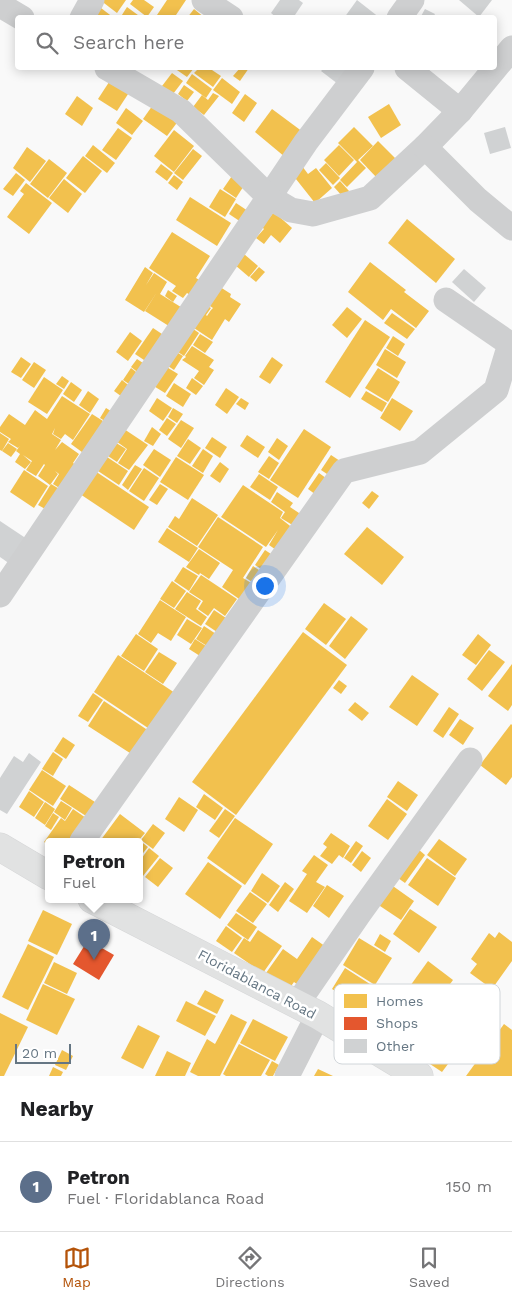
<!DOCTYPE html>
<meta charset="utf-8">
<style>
:root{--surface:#fff;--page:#f2f2f2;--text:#202124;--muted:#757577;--line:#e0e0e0;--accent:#b45309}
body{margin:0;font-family:"Work Sans",sans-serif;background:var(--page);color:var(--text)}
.scale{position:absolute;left:15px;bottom:12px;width:56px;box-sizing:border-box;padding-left:5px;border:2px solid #657683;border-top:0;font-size:14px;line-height:18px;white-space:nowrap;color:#657683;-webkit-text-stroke:4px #fff;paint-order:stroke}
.you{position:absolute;left:264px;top:585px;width:18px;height:18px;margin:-12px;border:4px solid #fff;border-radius:50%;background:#1a73e8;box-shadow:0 0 0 8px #1a73e833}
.badge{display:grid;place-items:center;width:32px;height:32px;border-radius:50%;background:var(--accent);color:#fff;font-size:16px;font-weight:700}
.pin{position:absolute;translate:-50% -41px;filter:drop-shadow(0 1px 2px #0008)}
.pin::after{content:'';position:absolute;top:26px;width:18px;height:15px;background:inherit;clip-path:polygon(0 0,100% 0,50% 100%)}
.popup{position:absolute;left:45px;top:838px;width:98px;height:65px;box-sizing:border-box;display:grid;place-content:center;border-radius:5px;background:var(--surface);filter:drop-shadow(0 1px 4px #0005);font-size:16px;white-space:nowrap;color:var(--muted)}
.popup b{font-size:19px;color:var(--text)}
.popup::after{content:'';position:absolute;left:50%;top:100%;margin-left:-10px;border:10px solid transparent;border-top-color:var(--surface)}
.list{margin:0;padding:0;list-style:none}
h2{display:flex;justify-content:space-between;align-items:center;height:65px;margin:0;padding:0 20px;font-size:21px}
h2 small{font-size:16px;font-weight:400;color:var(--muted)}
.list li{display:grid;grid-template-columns:32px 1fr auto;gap:15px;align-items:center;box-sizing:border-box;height:90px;padding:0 20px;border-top:1px solid var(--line)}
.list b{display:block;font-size:19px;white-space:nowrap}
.list p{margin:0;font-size:16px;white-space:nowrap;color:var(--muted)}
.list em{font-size:16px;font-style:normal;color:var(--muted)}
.icon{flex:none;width:28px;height:28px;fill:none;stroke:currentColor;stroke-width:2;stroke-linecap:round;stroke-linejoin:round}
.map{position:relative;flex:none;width:512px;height:1076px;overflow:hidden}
.search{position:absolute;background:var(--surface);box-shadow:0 2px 12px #0003;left:15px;right:15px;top:15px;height:55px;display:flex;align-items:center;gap:12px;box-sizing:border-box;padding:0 18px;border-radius:5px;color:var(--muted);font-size:19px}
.sheet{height:155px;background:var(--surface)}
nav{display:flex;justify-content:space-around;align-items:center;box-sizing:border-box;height:70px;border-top:1px solid var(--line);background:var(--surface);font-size:14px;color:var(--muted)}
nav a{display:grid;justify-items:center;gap:2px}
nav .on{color:var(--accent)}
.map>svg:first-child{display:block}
</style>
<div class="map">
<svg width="512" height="1076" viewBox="0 0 512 1076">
<rect width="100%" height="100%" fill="#f9f9f9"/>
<g fill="#f2c14e">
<path d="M100,0h26l-9,13z"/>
<path d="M133,0h11l10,7 -7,10 -17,-13z"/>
<path d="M167,0h19l-12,18h-13l-4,-3z"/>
<path d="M127,7l15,11h-22z"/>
<path d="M101,8l13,10h-20z"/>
<path d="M194,9l11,9h-18z"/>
<path d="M174,68h20l-7,9z"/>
<path d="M199,68h10l12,8 -8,11 -19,-14z"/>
<path d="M240,68h9l-9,13 -7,-5z"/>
<path d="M172,73l11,8 -10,13 -11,-8z"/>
<path d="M192,74l20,15 -6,9 -20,-15z"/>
<path d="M113,76l19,12 -15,23 -19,-12z"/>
<path d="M222,78l18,14 -8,12 -19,-14z"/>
<path d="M184,85l10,7 -7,9 -9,-7z"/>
<path d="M213,93l6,3 -15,19 -11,-8 9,-12 6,5z"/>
<path d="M245,94l12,9 -13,19 -12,-9z"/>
<path d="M77,96l16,12 -11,18 -17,-12z"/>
<path d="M155,102l24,18 -12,16 -24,-17z"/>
<path d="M389,104l12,21 -20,13 -13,-21z"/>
<path d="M126,108l17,13 -11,14 -16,-12z"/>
<path d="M272,109l31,23 -18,25 -30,-25z"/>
<path d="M354,127l19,19 -15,14 8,8 -19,19 -7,-7 17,-18 -19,-19z"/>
<path d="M118,128l14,10 -16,22 -14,-10z"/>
<path d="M174,130l20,16 -20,26 -20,-16z"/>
<path d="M378,141l18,18 -19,19 -17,-18z"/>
<path d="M93,145l22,18 -8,10 -22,-17z"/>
<path d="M339,145l15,15 -15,16 -15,-16 6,-6 9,9 -9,-9z"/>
<path d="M27,147l19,14 -16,21 -17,-14z"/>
<path d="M193,149l9,7 -19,24 -9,-7z"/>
<path d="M83,156l19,15 -17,22 -19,-15z"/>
<path d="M49,159l18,14 -19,25 -18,-14z"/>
<path d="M326,163l14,15 -7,7 -14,-15z"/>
<path d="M161,164l12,9 -6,8 -12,-9z"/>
<path d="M302,166l6,8 8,-6 16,20 -17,15 -23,-29z"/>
<path d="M16,173l9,7 -12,16 -10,-7z"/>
<path d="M234,173l13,8 -11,17 -13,-9z"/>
<path d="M174,175l9,7 -6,8 -9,-7z"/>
<path d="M64,179l18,15 -14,19 -19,-15z"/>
<path d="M340,181l9,10 -6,6 -9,-10z"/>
<path d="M26,183l26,20 -23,31 -22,-17 17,-23 -4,-3z"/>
<path d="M220,189l16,10 -11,18 -16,-10z"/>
<path d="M190,197l41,26 -14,23 -41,-26z"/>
<path d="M236,203l15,10 -7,11 -15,-10z"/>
<path d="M274,212l18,16 -12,15 -9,-8 -7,9 -8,-6 8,-9 -2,-2z"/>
<path d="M407,219l48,40 -19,24 -48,-40z"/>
<path d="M172,232l38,24 -14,22 5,3 -9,15 -5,-3 -4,5 -11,-7 4,-5 -27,-18z"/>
<path d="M244,254l14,12 -9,11 -14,-12z"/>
<path d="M370,262l36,28 -2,2 25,19 -13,17 -25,-19 -8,11 -35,-28z"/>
<path d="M145,267l8,6 -7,12 8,-12 13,9 -7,12 24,15 -12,19 -27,-17 12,-19 -13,20 -19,-12z"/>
<path d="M259,267l6,5 -9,10 -6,-5z"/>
<path d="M217,285l14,9 -1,3 11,7 -12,18 -4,-3 -13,21 -21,-14 13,-22 7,4 -5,7 1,1 4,-6 2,-2 -8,-5z"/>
<path d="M168,290l9,6 -4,6 -8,-6z"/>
<path d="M347,307l15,12 -15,19 -15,-13z"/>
<path d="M392,313l23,16 -8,10 -23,-16z"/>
<path d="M365,320l25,17 -40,61 -25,-16z"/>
<path d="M189,326l10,7 -15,23 -6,-4z"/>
<path d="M153,328l12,8 -18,26 -12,-8z"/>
<path d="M130,332l12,9 -14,20 -12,-9z"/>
<path d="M200,334l13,8 -8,11 -12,-8z"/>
<path d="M393,336l12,8 -7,12 -12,-8z"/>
<path d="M192,346l22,14 -5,7 5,3 -10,15 -10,-7 5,-7 -17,-11 4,-3 -1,-1z"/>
<path d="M385,349l21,13 -9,16 -21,-13z"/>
<path d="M178,353l5,3 -9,14 -6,-4z"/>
<path d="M21,357l10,7 -10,14 -10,-6z"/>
<path d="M272,357l11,8 -13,19 -11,-7z"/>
<path d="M137,359l9,6 -6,9 -9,-7z"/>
<path d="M34,362l12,8 -12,18 -12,-8z"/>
<path d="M165,366l13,8 -13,19 -13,-8z"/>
<path d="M131,368l9,7 -8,11 -9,-6z"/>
<path d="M378,368l22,14 -12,20 -23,-14z"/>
<path d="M62,376l7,5 -5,8 -8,-5z"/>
<path d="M44,377l19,13 -16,24 -19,-12z"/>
<path d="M192,378l11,8 -7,9 -10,-7z"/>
<path d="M122,380l10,8 -7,11 -11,-8z"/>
<path d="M71,382l11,8 -8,12 -11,-8z"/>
<path d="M174,383l17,11 -8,13 -17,-11z"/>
<path d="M226,388l13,9 -12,17 -12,-9z"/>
<path d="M88,391l11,8 -9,14 -11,-8z"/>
<path d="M366,391l21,12 -5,9 -21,-13z"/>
<path d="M62,396l28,18 -17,26 -8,-6 -4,5 -8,-5 2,-6 -3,6 9,6 -6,10 7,-8 17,12 -6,9 4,3 -16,23 -8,-5 6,-10 -4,-3 3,3 -8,11 -12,-9 7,-11 -1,-1 -8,12 -10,-6 6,-9 -9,-6 8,7 -6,7 -10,-7 5,-8 -4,-3 4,-5 -2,2 -10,-6 3,-3 -11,-7v-5l9,-13 16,11 10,-15 12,9z"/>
<path d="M157,398l15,10 -9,13 -14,-10z"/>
<path d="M241,398l8,5 -4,7 -9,-6z"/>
<path d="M392,398l21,13 -13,20 -20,-13z"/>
<path d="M106,408l8,5 -6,10 -8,-5z"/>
<path d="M173,408l10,6 -6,9 -9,-6z"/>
<path d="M92,414l11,7 -17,34 -15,-11z"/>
<path d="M167,418l9,6 -9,12 -8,-6z"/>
<path d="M181,420l13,8 -13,20 -13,-9z"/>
<path d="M121,427l27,18 -19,25 -11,-7 9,-14 -14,-10z"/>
<path d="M152,427l9,7 -8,12 -9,-5z"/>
<path d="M304,429l27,18 -33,51 -28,-18z"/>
<path d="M0,433l9,6 -7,12 -2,-1z"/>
<path d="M247,435l18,12 -7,11 -18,-12z"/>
<path d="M212,437l15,10 -7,11 -15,-10z"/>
<path d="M277,438l11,8 -9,14 -11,-8z"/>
<path d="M188,439l13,9 -11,16 -13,-8z"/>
<path d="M113,441l13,8 -9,13 -12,-8z"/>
<path d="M8,443l9,6 -6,8 -9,-6z"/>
<path d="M154,449l17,11 -11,17 -17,-12z"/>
<path d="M203,449l10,7 -10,17 -11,-7z"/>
<path d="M104,455l24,16 -9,14 -24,-16z"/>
<path d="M331,455l9,6 -10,15 -9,-6z"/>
<path d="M269,456l10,7 -10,16 -11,-7z"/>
<path d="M176,457l28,18 -16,25 -28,-18z"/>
<path d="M220,462l9,7 -9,14 -10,-7z"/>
<path d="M135,465l7,4 -14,21 -6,-5z"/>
<path d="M144,468l15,10 -15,23 -15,-10z"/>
<path d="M92,469l57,38 -15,23 -57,-38z"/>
<path d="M24,470l24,16 -14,22 -24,-16z"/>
<path d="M319,473l11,8 -11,16 -11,-8z"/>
<path d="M259,474l19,13 -8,13 -20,-13z"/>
<path d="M51,484l10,6 -14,20 -9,-5z"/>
<path d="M160,484l8,5 -11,16 -8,-5z"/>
<path d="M243,485l40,27 -3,6 14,11 -15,23 -10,-7 9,-15 -12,17 -45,-30z"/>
<path d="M372,491l7,5 -10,13 -7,-6z"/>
<path d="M277,492l16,11 -3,4 12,8 -8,11 -13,-8 4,-6 -14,-10z"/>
<path d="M192,498l26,17 -21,31 -29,-19 7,-11 4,3z"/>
<path d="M218,517l45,30 -20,31 10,6 -11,17 -20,-14 11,-17 -35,-23z"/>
<path d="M367,527l37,30 -22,28 -38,-31z"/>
<path d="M167,528l31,20 -9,14 -31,-20z"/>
<path d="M199,549l21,14 -11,16 -9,-6 -1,2 -13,-8z"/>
<path d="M265,550l9,6 -10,15 -9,-6z"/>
<path d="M253,566l9,6 -7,12 -9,-6z"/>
<path d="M183,567l15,9 -9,15 -15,-10z"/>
<path d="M201,575l36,24 -12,17 -11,-8 -6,8 -10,-7 5,-8 -14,-9z"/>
<path d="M172,581l14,10 -12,17 -14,-9z"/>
<path d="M187,592l14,9 -5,8 11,8 -6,9 -26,-17z"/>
<path d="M160,600l26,17 -15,24 -13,-8 -7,10 -13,-9z"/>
<path d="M324,603l22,16 -20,26 -21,-16z"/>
<path d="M214,610l12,8 -9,14 -12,-8z"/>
<path d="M351,616l17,13 -23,30 -16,-13z"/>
<path d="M187,619l15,9 -11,16 -14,-9z"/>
<path d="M204,626l12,8 -9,12 -11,-7z"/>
<path d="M303,632l44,33 -111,150 -44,-33z"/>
<path d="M136,634l22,15 -14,22 -23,-15z"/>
<path d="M478,634l13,11 -15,20 -14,-10z"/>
<path d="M195,639l11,7 -6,10 -11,-7z"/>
<path d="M489,650l16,12 -23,29 -15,-12z"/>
<path d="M159,652l18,11 -14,21 -18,-12z"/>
<path d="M118,655l57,38 -24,37 -57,-38z"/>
<path d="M512,664v41l-4,6 -20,-15z"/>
<path d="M412,675l27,19 -22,32 -28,-19z"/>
<path d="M339,680l8,6 -6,8 -8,-6z"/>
<path d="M93,693l10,7 -15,22 -10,-6z"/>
<path d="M104,701l45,30 -16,24 -45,-29z"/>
<path d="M355,702l14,11 -7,8 -14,-11z"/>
<path d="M449,707l10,7 -16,24 -10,-7z"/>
<path d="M460,719l14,9 -11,17 -14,-10z"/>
<path d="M511,724l1,1v52l-6,8 -26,-20z"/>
<path d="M63,737l12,8 -9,14 -12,-8z"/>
<path d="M53,752l10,7 -10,17 -11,-7z"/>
<path d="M42,770l24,16 -13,20 -24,-16z"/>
<path d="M398,781l20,14 -11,16 -20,-14z"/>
<path d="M69,785l29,19 -9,14 -29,-19z"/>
<path d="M29,791l15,11 -10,15 -15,-10z"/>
<path d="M204,794l19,14 -8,12 -19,-13z"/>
<path d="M179,797l19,13 -14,22 -19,-13z"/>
<path d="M387,799l20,15 -19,26 -20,-14z"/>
<path d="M61,801l11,7 -7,12 -11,-8z"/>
<path d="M45,802l10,7 -10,16 -10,-7z"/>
<path d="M73,809l13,9 -15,23h-22v4l-5,-3 17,-24 4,3z"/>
<path d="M225,809l10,7 -16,22 -10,-7z"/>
<path d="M53,813l6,4 -8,13 -6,-4z"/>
<path d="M120,814l25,19 -6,7 9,7 -9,11v-17h-39z"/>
<path d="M235,818l38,26 -28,41 -38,-27z"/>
<path d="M153,824l12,9 -12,16 -12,-9z"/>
<path d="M331,833l19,13 -7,12 -4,-3 -7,9 -12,-8 7,-9 -4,-3z"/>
<path d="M439,839l28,20 -12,17 -28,-21z"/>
<path d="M356,841l7,5 -12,17 -7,-5z"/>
<path d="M149,848l10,8 -16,20 -4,-3v-11z"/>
<path d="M418,849l7,6 -20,28 -7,-5z"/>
<path d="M362,851l9,7 -10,14 -9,-7z"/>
<path d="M314,855l14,10 -12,17 9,5 -18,26 -18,-12 18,-27 -5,-3z"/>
<path d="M160,858l13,10 -15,19 -13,-10z"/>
<path d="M427,858l29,20 -18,28 -30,-21z"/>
<path d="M208,862l34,24 -22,33 -35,-25z"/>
<path d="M262,873l18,13 -12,17 -17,-12z"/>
<path d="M285,882l9,7 -16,23 -9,-7z"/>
<path d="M390,884l24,17 -13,19 -24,-16z"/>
<path d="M327,885l17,11 -15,22 -16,-12z"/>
<path d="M250,892l17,12 -14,19 -17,-12z"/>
<path d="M410,909l27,18 -18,26 -26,-19z"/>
<path d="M43,910l29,14 -15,31 -29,-14z"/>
<path d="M236,913l21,14 -9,13 -21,-15z"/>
<path d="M226,926l16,12 -10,14 -16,-11z"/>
<path d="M258,930l24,16 -19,27 -29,-20 10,-15 6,4z"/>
<path d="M499,932l13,10v19l-20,28 -22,-16 7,-9 -6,-5 18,-26 6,5z"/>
<path d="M380,934l11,7 -6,11 -11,-7z"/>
<path d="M312,937l17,12 -27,39 -8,-6 -5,7 -23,-16 17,-24 14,10z"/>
<path d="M359,938l33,20 -17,27 -32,-20z"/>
<path d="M28,944l26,13 -26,53 -26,-13z"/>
<path d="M428,961l25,19 -43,59 -25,-18z"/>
<path d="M54,962l23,11 -10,21 -23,-11z"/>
<path d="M345,968l28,18 -12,21 -6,-4 -6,11 -14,-9 7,-10 -10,-6z"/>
<path d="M43,984l32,15 -18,36 -31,-15z"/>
<path d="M205,990l19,10 -7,14 -20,-10z"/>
<path d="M446,993l17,12 -7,10 -17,-12z"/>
<path d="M186,1001l30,15 -11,20 -29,-15z"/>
<path d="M437,1006l15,11 -12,16 -14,-10z"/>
<path d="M0,1013l28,14 -24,49h-4z"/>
<path d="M231,1014l16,8 -27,54h-22l-8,-4 17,-33 8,5z"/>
<path d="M253,1019l35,18 -13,24 -35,-18z"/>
<path d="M504,1024l8,6v46h-46z"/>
<path d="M138,1025l22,11 -17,33 -22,-11z"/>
<path d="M424,1027l14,10 -18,25 -15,-10z"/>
<path d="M436,1042l18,14 -12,16 -18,-12z"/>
<path d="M239,1044l31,16 -9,16h-35l-3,-2z"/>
<path d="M62,1050l11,6 -7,14 -11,-5z"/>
<path d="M167,1051l24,12 -6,13h-30z"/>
<path d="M272,1061l7,4 -6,11h-5l-3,-2z"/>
<path d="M53,1067l10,5 -2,4h-12z"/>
<path d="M318,1069l15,7h-19z"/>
</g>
<path fill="#e4572e" d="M88,940l26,15 -15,25 -26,-16z"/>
<g fill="#d0d2d3">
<path d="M280,0h19l4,3 -10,15h-16l-6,-5z"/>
<path d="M357,0l23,18h-36z"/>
<path d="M459,0h33l-13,17z"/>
<path d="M425,9l10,5 -2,4h-13z"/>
<path d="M324,68h26l-12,16 -17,-13z"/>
<path d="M505,127l6,21 -21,6 -6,-21z"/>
<path d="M464,269l22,19 -12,14 -22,-20z"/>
<path d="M0,521l27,18 -17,25 -10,-7z"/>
<path d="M29,753l12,9 -34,52 -7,-4v-32l14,-22 9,6z"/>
</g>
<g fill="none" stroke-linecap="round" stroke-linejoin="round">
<g stroke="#d5d6d7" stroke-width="29">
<g id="major">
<path d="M0,847l49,29"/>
<path d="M92,899l226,116 101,61"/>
</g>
</g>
<g stroke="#cecfd0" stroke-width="25">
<path d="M204,0l27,18"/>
<path d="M0,5l22,13"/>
<path d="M82,18l10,-18"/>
<path d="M399,18l13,-18"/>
<path d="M362,68l-56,74 -37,55 22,13 22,4 57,-16 55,-51 35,-36 52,-63"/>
<path d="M407,68l53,43"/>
<path d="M425,147l53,53 34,28"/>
<path d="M0,595l269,-398 -88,-86 -74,-43"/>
<path d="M82,841l262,-370 76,-19 76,-62 14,-46 -64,-44"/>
<path d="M297,1004l62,-90 111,-154"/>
<path d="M287,1076l31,-61"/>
</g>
<use href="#major" stroke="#e1e2e2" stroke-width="28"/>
</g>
<g text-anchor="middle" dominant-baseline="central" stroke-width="5" stroke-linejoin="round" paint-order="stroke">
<g font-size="14" fill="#657683" stroke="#fff">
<text transform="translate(257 984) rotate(28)">Floridablanca Road</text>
</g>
</g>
<rect x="334" y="984" width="166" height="80" rx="8" fill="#fff" stroke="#d1d6da" stroke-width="1"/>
<rect x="344" y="994" width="23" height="14" fill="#f2c14e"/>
<rect x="344" y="1017" width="23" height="13" fill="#e4572e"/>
<rect x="344" y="1039" width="23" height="14" fill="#d0d2d3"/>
<g font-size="14" fill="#657683">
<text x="376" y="1006">Homes</text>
<text x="376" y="1028">Shops</text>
<text x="376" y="1051">Other</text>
</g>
</svg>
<div class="scale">20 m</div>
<div class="you"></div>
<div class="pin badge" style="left:94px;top:960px;background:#5c6f8a">1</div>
<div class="popup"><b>Petron</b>Fuel</div>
<div class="search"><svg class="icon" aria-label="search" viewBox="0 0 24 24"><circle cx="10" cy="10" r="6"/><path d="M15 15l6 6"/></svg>Search here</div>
</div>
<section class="sheet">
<h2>Nearby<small></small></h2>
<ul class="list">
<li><span class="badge" style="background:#5c6f8a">1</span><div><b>Petron</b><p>Fuel · Floridablanca Road</p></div><em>150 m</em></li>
</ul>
</section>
<nav>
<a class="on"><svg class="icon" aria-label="map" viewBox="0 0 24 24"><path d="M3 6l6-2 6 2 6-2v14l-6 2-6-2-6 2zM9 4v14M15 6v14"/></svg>Map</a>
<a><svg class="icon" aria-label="directions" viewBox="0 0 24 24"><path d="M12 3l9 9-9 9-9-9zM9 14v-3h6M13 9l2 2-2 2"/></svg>Directions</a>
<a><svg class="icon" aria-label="saved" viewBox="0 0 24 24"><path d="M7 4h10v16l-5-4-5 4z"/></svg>Saved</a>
</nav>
